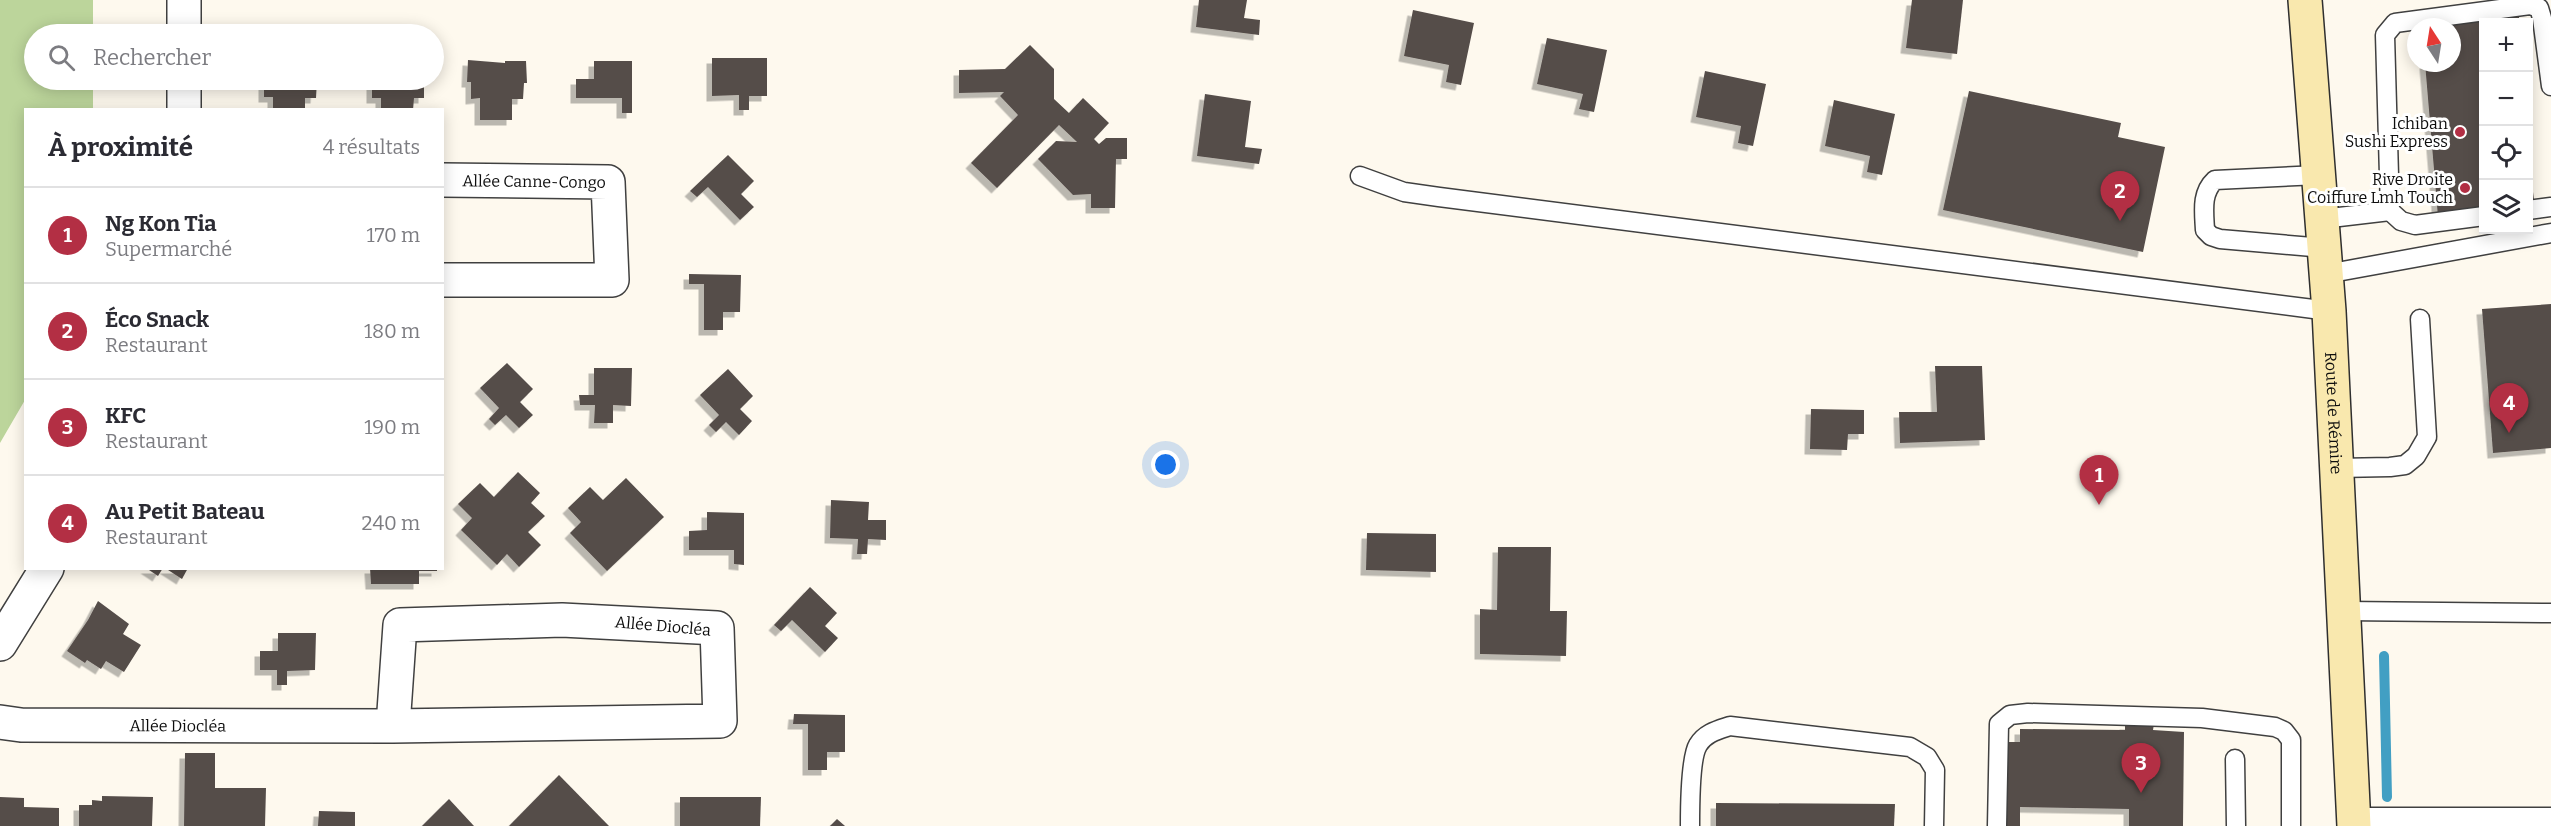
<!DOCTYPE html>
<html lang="fr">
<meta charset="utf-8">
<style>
:root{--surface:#fff;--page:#f7f7f7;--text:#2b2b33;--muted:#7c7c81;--line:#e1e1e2;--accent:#b32f44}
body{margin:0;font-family:Bitter,serif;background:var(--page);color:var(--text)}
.controls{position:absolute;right:18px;top:18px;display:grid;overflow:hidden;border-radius:0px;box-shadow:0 3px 15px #0003}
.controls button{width:54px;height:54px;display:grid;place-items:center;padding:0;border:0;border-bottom:2px solid var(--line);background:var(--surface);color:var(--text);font:30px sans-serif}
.compass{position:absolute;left:2407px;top:18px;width:54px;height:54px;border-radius:50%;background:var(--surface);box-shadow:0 3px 15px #0003;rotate:348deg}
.you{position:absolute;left:1166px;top:465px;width:21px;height:21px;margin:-15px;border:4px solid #fff;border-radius:50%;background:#1a73e8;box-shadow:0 0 0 9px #1a73e833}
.badge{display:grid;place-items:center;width:39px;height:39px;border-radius:50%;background:var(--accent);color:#fff;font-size:20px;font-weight:700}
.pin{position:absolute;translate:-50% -50px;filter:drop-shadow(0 2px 3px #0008)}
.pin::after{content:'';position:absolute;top:32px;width:21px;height:18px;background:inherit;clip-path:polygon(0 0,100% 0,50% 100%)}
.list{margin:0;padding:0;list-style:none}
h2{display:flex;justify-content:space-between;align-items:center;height:78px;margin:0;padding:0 24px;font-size:26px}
h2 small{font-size:20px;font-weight:400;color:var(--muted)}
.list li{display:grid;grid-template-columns:39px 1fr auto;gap:18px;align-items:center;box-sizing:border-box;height:96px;padding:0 24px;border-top:2px solid var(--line)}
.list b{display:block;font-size:22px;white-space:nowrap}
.list p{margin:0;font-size:20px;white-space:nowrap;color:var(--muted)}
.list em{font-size:20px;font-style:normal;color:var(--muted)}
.icon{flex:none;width:33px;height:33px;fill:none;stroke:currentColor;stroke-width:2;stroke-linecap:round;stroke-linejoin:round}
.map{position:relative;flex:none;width:2551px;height:826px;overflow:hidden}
.search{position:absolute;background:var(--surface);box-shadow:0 3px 15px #0003;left:24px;top:24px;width:420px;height:66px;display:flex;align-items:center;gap:15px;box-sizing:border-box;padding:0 21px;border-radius:33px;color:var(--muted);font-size:22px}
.panel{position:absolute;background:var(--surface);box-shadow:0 3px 15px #0003;left:24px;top:108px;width:420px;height:462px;border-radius:0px}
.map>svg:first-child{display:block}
</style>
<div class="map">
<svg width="2551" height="826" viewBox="0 0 2551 826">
<defs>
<filter id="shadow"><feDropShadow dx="-5.5" dy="5.5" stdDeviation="0" flood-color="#0004"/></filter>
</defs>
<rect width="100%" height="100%" fill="#fef9ee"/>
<path fill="#bcd59b" d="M0,0h93v34h-59v46h59v29l-67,1 -1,290 -25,43z"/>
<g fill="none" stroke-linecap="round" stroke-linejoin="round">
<path stroke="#429fc3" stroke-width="10" d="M2384,656l3,141"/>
</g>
<g fill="#554d4a" filter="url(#shadow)">
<path d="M1199,0h48l-3,18 16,2 -1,15 -63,-8z"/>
<path d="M1912,0h51l-6,54 -51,-6z"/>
<path d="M1413,10l61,13 -13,62 -15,-3 3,-17 -45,-9z"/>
<path d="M2519,14v8h-35v190l-46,5 -13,-154h27v-36h-30z"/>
<path d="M1547,38l60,12 -13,62 -15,-3 4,-15 -46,-10z"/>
<path d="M1030,45l24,24v30l15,14 14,-15 26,25 -15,16 5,5 7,-6h21v21h-11l-1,49h-24v-14l-18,1 -35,-36 18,-18 21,1 -18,-17 -62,63 -26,-25 47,-48 -18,-19 4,-4 -45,1v-23l46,-1z"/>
<path d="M712,58h55v38h-18v14h-10v-15l-27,1z"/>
<path d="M468,60l37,3v-2h21l1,22h-3l-1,16h-11v21h-32v-22l-9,1v-17h-4z"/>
<path d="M594,61h38v52h-10v-15h-46v-19h18z"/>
<path d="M1705,71l61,13 -13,62 -15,-3 3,-17 -45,-9z"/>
<path d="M264,80h53l-1,18h-11v12h-32v-13h-9z"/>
<path d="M368,80h60v2h-4v16h-10l-1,12h-32v-12h-9v-16h-4z"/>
<path d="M1969,91l152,32 -3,14 47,10 -22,105 -200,-42z"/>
<path d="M1205,94l46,7 -6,46 17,2 -3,15 -62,-8z"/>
<path d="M1834,100l61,14 -13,61 -15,-3 3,-16 -45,-10z"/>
<path d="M2528,152l7,56h-7z"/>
<path d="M728,155l26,26 -13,13 13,13 -14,13 -32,-33 -11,10 -7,-6z"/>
<path d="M689,274l52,1 -1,37h-17v18h-19v-46h-15z"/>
<path d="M2551,304v144l-58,5 -11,-144z"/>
<path d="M507,363l26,26 -13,13 13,13 -14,13 -13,-13 -11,10 -6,-6 10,-11 -19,-20z"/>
<path d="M1935,366h47l3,74 -85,3 -1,-31h38z"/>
<path d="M594,368h38l-1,38 -18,-1v18h-19l1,-18h-15l-1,-10h15z"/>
<path d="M728,369l25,27 -13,13 12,12 -13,14 -13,-13 -10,10 -7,-7 10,-10 -19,-20z"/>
<path d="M1811,409l53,1v24h-16l-1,16 -37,-1z"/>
<path d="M518,472l22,21 -9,10 14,13 -17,16 13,13 -22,22 -12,-13 -10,11 -36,-35 11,-12 -14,-14 22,-21 14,14z"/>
<path d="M626,478l38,39 -57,54 -37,-38 11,-11 -13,-14 22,-21 13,13z"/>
<path d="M831,500l38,2 -1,18h18v20l-18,-1 -1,15h-10l1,-15 -28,-1z"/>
<path d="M707,512l37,1v52l-10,-1v-14h-45v-19l18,-1z"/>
<path d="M1367,533l69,1v38l-70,-2z"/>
<path d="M1498,547h53l-1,64h17l-1,45 -86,-2v-45l17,1z"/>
<path d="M146,568h17l-5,8z"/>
<path d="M165,568h23l-6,11z"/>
<path d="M370,568h67v3h-18v13h-48z"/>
<path d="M810,587l27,26 -12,13 13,12 -13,14 -33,-32 -11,11 -7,-6z"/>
<path d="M98,601l31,23 -6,10 18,11 -17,27 -18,-11 -5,8 -14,-9 -2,3 -18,-12 21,-31z"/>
<path d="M278,633h38l-1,37 -28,1v14h-10v-15h-17v-19h18z"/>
<path d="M794,714l51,1v37h-18v18h-19v-46h-15z"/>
<path d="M2125,724h29l-1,6 31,2 -1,94h-54v-17l-109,-2v19h-19l1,-84h18v-13l105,1z"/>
<path d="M185,753h30v35h51l-1,38h-81z"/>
<path d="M559,775l50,51h-100z"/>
<path d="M102,796l51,1 -1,29h-73v-21h13v-5l10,1z"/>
<path d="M0,797l24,1v9l35,1v18h-59z"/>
<path d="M680,797h81l-1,29h-80z"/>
<path d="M449,799l25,27h-52z"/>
<path d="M1716,803l179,1 -1,22h-178z"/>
<path d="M319,811l36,1v14h-37z"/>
<path d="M837,819l8,7h-15z"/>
</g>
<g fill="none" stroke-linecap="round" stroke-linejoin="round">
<g stroke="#404040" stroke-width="21">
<g id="lane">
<path d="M2319,175l-104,5c-14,13 -11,31 -10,50l6,6 9,3 104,9"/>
<path d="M1360,176l44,16 35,5 890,114"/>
<path d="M2528,210l23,-3"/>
<path d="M2484,216l-69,9 -14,-4 -11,-10 -5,-176 10,-12 135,-18 9,3 3,10 9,68"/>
<path d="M2322,219l68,-8"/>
<path d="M2326,274l225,-41"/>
<path d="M2337,468l53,-1 15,-2 11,-9 11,-19 -7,-118"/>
<path d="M2344,611l207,2"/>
<path d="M2235,759l1,67"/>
<path d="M2354,817h197"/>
<path d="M1690,826c0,-16 0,-68 8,-81 7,-12 20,-15 32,-19l180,21 17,10 8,13 -1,56"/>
<path d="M1997,826l2,-102 11,-9 18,-2 174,5 73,9 9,4 7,9v86"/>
</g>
</g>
<g stroke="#404040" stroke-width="36">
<g id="street">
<path d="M184,34v-34"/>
<path d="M184,110v-30"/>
<path id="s1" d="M442,180l166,2 4,98h-170"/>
<path d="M0,644l47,-76"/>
<path id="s2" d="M0,722l21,3 372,1 327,-5 -3,-93 -155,-8 -162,5 -7,101"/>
</g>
</g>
<g stroke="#2f2f2f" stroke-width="36">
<g id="secondary">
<path id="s3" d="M2305,0l24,311 25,515"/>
</g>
</g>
<use href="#lane" stroke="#fff" stroke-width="18"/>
<use href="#street" stroke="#fff" stroke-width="33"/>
<use href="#secondary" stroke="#f9e8ae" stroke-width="33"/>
</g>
<g fill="#b32f44" stroke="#fff" stroke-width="2">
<circle cx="2460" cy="132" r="6"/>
<circle cx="2465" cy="188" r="6"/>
</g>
<g text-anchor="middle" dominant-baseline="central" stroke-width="6" stroke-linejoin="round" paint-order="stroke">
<g font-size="16" fill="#0d0d0d" stroke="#fff" text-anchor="end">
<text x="2448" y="123">Ichiban<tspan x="2448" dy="18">Sushi Express</tspan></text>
<text x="2453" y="179">Rive Droite<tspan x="2453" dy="18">Coiffure Lmh Touch</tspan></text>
</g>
<g font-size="16" fill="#0d0d0d" stroke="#fff">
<text stroke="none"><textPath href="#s1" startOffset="92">Allée Canne-Congo</textPath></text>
<text stroke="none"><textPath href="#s3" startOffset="414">Route de Rémire</textPath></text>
<text transform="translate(663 626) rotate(5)">Allée Diocléa</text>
<text stroke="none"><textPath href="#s2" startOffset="178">Allée Diocléa</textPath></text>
</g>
</g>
</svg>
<div class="controls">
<button>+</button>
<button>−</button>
<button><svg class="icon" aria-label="locate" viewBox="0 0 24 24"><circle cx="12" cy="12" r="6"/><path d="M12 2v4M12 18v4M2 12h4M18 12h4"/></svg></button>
<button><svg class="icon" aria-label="layers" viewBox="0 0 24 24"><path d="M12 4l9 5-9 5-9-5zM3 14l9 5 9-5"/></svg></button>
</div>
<svg class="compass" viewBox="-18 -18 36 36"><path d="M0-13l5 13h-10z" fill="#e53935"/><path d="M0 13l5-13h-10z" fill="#7c7c81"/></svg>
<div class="you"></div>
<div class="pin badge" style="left:2099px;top:505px">1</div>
<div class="pin badge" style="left:2120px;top:221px">2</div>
<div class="pin badge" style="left:2141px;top:793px">3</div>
<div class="pin badge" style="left:2509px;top:433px">4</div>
<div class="search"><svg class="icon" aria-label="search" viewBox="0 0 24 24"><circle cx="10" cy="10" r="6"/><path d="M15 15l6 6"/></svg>Rechercher</div>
<section class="panel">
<h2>À proximité<small>4 résultats</small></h2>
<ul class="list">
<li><span class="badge">1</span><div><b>Ng Kon Tia</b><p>Supermarché</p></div><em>170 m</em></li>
<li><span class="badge">2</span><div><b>Éco Snack</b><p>Restaurant</p></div><em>180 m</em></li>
<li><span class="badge">3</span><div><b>KFC</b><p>Restaurant</p></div><em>190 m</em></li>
<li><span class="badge">4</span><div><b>Au Petit Bateau</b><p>Restaurant</p></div><em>240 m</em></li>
</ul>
</section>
</div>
